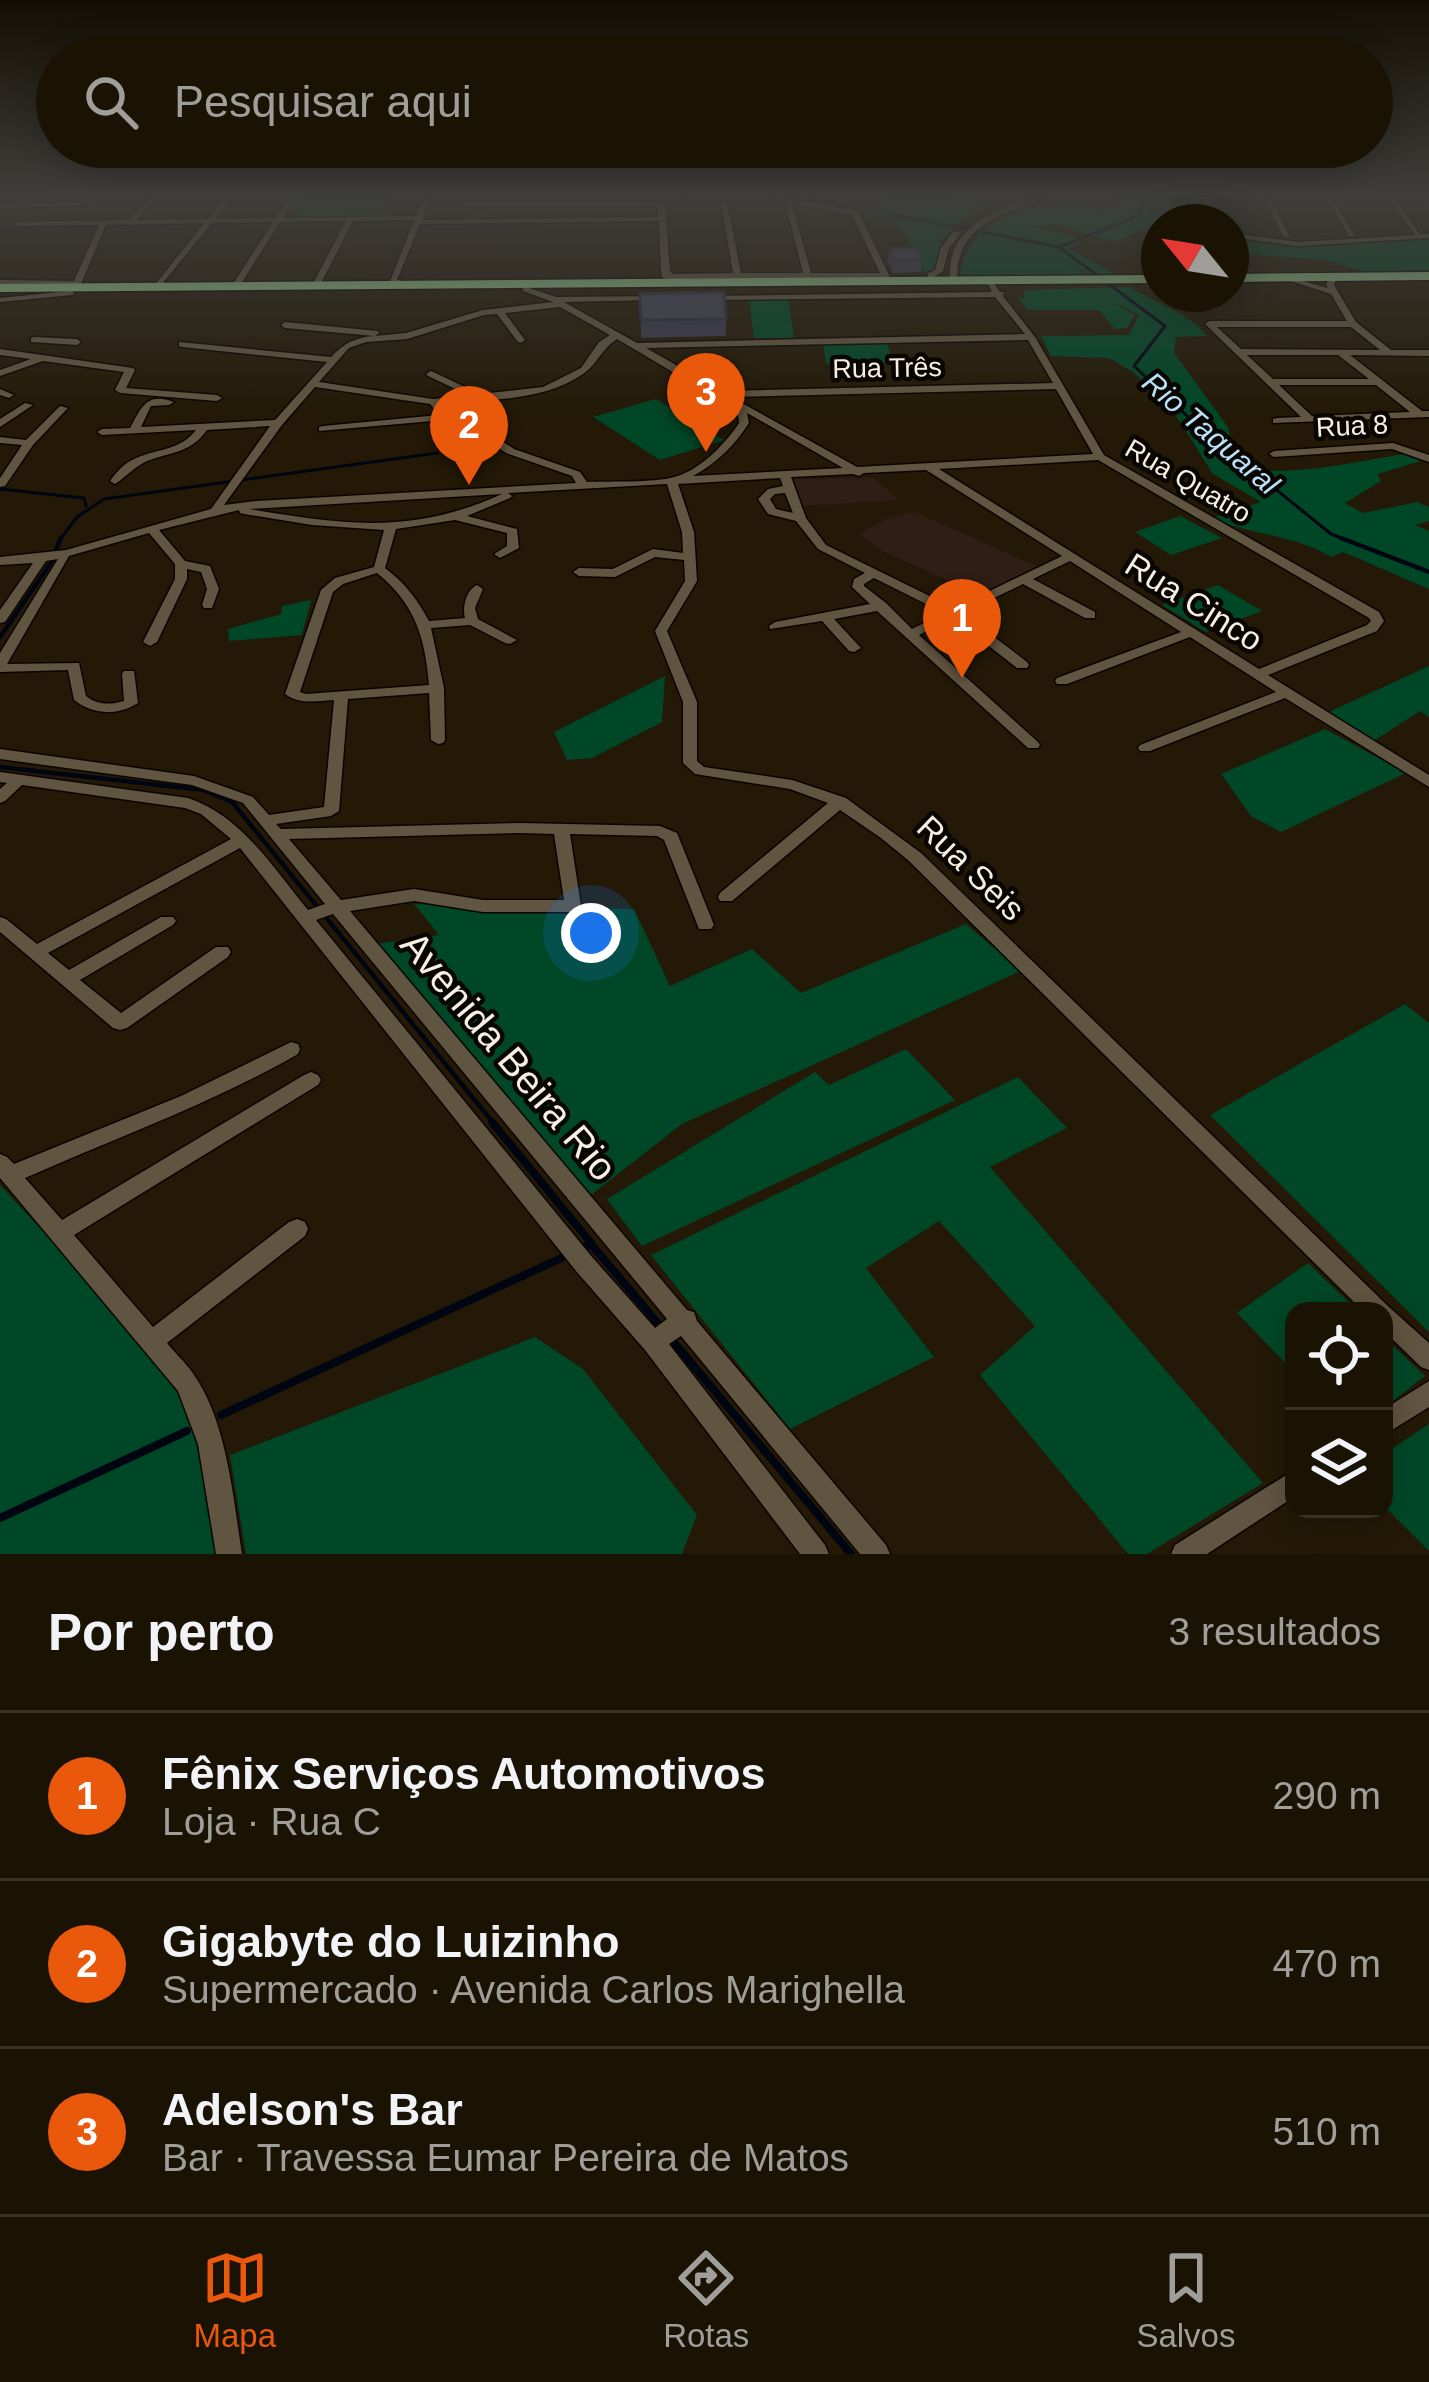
<!DOCTYPE html>
<html lang="pt">
<meta charset="utf-8">
<style>
:root{--surface:#1a1304;--page:#231c0e;--text:#f1f3f6;--muted:#9f9e9a;--line:#383226;--accent:#ea580c}
body{margin:0;font-family:Arial,sans-serif;background:var(--page);color:var(--text)}
.controls{position:absolute;right:36px;bottom:36px;display:grid;overflow:hidden;border-radius:24px;box-shadow:0 6px 30px #0003}
.controls button{width:108px;height:108px;display:grid;place-items:center;padding:0;border:0;border-bottom:3px solid var(--line);background:var(--surface);color:var(--text);font:60px sans-serif}
.compass{position:absolute;left:1141px;top:204px;width:108px;height:108px;border-radius:50%;background:var(--surface);box-shadow:0 6px 30px #0003;rotate:300deg}
.you{position:absolute;left:591px;top:933px;width:42px;height:42px;margin:-30px;border:9px solid #fff;border-radius:50%;background:#1a73e8;box-shadow:0 0 0 18px #1a73e833}
.badge{display:grid;place-items:center;width:78px;height:78px;border-radius:50%;background:var(--accent);color:#fff;font-size:39px;font-weight:700}
.pin{position:absolute;translate:-50% -99px;filter:drop-shadow(0 3px 6px #0008)}
.pin::after{content:'';position:absolute;top:63px;width:42px;height:36px;background:inherit;clip-path:polygon(0 0,100% 0,50% 100%)}
.list{margin:0;padding:0;list-style:none}
h2{display:flex;justify-content:space-between;align-items:center;height:156px;margin:0;padding:0 48px;font-size:51px}
h2 small{font-size:39px;font-weight:400;color:var(--muted)}
.list li{display:grid;grid-template-columns:78px 1fr auto;gap:36px;align-items:center;box-sizing:border-box;height:168px;padding:0 48px;border-top:3px solid var(--line)}
.list b{display:block;font-size:45px;white-space:nowrap}
.list p{margin:0;font-size:39px;white-space:nowrap;color:var(--muted)}
.list em{font-size:39px;font-style:normal;color:var(--muted)}
.icon{flex:none;width:66px;height:66px;fill:none;stroke:currentColor;stroke-width:2;stroke-linecap:round;stroke-linejoin:round}
.map{position:relative;flex:none;width:1429px;height:1554px;overflow:hidden}
.search{position:absolute;background:var(--surface);box-shadow:0 6px 30px #0003;left:36px;right:36px;top:36px;height:132px;display:flex;align-items:center;gap:30px;box-sizing:border-box;padding:0 42px;border-radius:66px;color:var(--muted);font-size:45px}
.sheet{height:660px;background:var(--surface)}
nav{display:flex;justify-content:space-around;align-items:center;box-sizing:border-box;height:168px;border-top:3px solid var(--line);background:var(--surface);font-size:33px;color:var(--muted)}
nav a{display:grid;justify-items:center;gap:6px}
nav .on{color:var(--accent)}
.map>svg:first-child{display:block}
</style>
<div class="map">
<svg width="1429" height="1554" viewBox="0 0 1429 1554">
<rect width="100%" height="100%" fill="#231906"/>
<g fill="#2e1e15">
<path d="M873,478l26,22 -96,6 -9,-27z"/>
<path d="M915,512l126,56 -56,29 -103,-46 -23,-17 31,-17z"/>
</g>
<g fill="#004727">
<path d="M298,196h89l-7,20 -84,1 3,-9 -9,-1z"/>
<path d="M781,196l96,13 5,-13h71l41,10 -22,6 -34,30 4,2 -7,26 -10,3 -18,-36 -16,-19z"/>
<path d="M1113,196h80l19,18c-37,-2 -65,16 -98,28l-55,-17 -28,1 54,14 -16,9 52,28h-27l-29,-17 25,17h-120l-10,-4c9,-52 69,-72 117,-68 16,2 21,8 37,2z"/>
<path d="M1231,238l56,9 142,-9v37l-57,-1 -46,-14 -95,-7z"/>
<path d="M1130,287c25,16 59,26 77,49l-31,1 -2,16 54,74 4,17 -13,11c32,33 142,5 186,-1l16,7 -43,13 3,7 -36,22 18,10 54,-11 12,5v14l-14,4 14,6v58l-86,-37 -12,5c-39,-23 -78,-21 -119,-39l49,-16 -48,-28 -42,-66 -38,-36 -24,-14 -58,-2 -10,-20 88,-1 10,-20 -34,-18 30,18 -8,13 -12,1 -16,-19h-72l-9,-12h7l-1,-8z"/>
<path d="M788,299l6,39h-40l-5,-38z"/>
<path d="M887,342l6,21 -67,1 -3,-21z"/>
<path d="M656,399l68,41 -64,20 -67,-43z"/>
<path d="M1180,516l42,22 -51,17 -36,-23z"/>
<path d="M1218,585l44,26 -56,21 -44,-27z"/>
<path d="M311,600l-9,35 -73,6 -1,-12 53,-15 1,-8z"/>
<path d="M1429,666v51l-9,-6 -48,31 -43,-30z"/>
<path d="M665,676l-3,46 -70,36 -25,2 -13,-28z"/>
<path d="M1325,729l81,44 -125,59 -30,-16 -30,-42z"/>
<path d="M414,904l220,5 36,77 82,-37 49,44 165,-69 55,47 -339,153 -91,71 -216,-251 64,-9z"/>
<path d="M1405,1004l24,19v309l-219,-217z"/>
<path d="M906,1049l49,51 -313,146 -35,-47 208,-127 14,13z"/>
<path d="M1018,1077l49,51 -77,39 273,316 -116,71h-19l-148,-179 55,-49 -96,-105 -73,47 68,89 -144,72 -139,-174z"/>
<path d="M0,1185l38,41 35,25 107,133 21,72 15,98h-216z"/>
<path d="M1308,1263l50,48h-64v61l-57,-59z"/>
<path d="M535,1337l48,32 114,146 -15,39h-436l-16,-99z"/>
<path d="M1384,1337l41,39 -41,32z"/>
<path d="M1429,1424v127l-45,-45v-52z"/>
</g>
<g fill="none" stroke-linecap="round" stroke-linejoin="round">
<g stroke="#000611" stroke-width="3">
<path d="M797,196l262,51 106,79 -31,40 66,62 131,106 18,7"/>
<path d="M1059,247l81,-32 7,-19"/>
<path d="M0,489l84,9 2,8"/>
<path d="M59,541l18,-24 27,-18 333,-46"/>
</g>
<g stroke="#000611" stroke-width="4.5">
<path d="M1341,538l88,34"/>
<path d="M0,637l50,-73 11,-26"/>
<path d="M0,767l204,23 28,12 263,323"/>
</g>
<g stroke="#000611" stroke-width="8">
<path d="M492,1122l99,121"/>
<path d="M580,1249l11,-5 70,83"/>
<path d="M672,1340l179,214"/>
<path d="M221,1415l349,-161"/>
<path d="M0,1518l187,-87"/>
</g>
<g stroke="#0c0400" stroke-width="3">
<g id="minor">
<path d="M150,196h7l-20,24 71,-1 19,-23h6l-17,23 59,-1 15,-22h6l-13,22 133,-2 9,-20h6l-9,24 236,-3v-11l-188,1 -10,-3 1,-8h6l-1,6 4,1 191,-1 38,-6 -34,9 5,66 3,3 60,-1 -13,-77h6l15,77h62l-18,-72 -18,-5h12l79,15 32,66 -4,2 -4,-2 -70,1 1,4 -4,2 -5,-6 -138,1 -4,-2 -1,-6 -2,-50 -239,3 -23,56 17,3 -4,2 -21,-1 25,-64 -61,1 -34,66 -4,2 -4,-2 35,-66 -66,1 -41,65 -4,2 -4,-2 42,-65 -61,1 -55,67h-3v-4l50,-63 -98,2 -28,66h-6v-5l-72,-2v-4l74,1 25,-56 -83,1 -3,-4 116,-2zM792,203l60,12 28,58h-69z"/>
<path d="M846,196h6l2,3 -5,1z"/>
<path d="M1039,196h10c-41,18 -90,24 -92,80l-7,2c-4,-52 48,-70 89,-82z"/>
<path d="M1200,196h6l20,26h-8z"/>
<path d="M1264,196h6l20,42 -7,-2z"/>
<path d="M1325,196h6l24,40h-6z"/>
<path d="M1387,196h6l27,38h9v4l-131,8 -67,-9v-4l67,9 117,-7z"/>
<path d="M1402,196h27v3l-24,-1z"/>
<path d="M82,203l2,3 -84,2v-4z"/>
<path d="M954,231l7,2 -12,15 -6,23 -9,6h-6v-4l7,-3 6,-22z"/>
<path d="M1156,254h3v6l-4,-2z"/>
<path d="M1329,278l7,2 -2,5 22,37 35,28h38v6l-79,-1 72,56h7v6l-156,6v-4l4,-1 24,-1 -96,-93 4,-3h138l-16,-27 -40,-13 4,-2 33,9 -2,-3zM1217,327h134l29,23 -139,-1zM1247,355h91l31,24h-96zM1279,385h97l34,27 -98,4z"/>
<path d="M987,282h6l7,10h4l-1,4 32,41 69,118 275,157 5,9 -7,10 -109,44 161,100v12l-144,-89 -135,53h-10l-2,-3 2,-3 136,-53 -86,-55 -123,47h-10l-2,-3 2,-3 124,-46 -111,-71 -37,18 62,33v6h-10l-62,-34 -60,29 64,49 2,3 -2,3h-10l-64,-50 -34,17 119,107 2,3 -2,3h-10l-151,-137 -43,8 27,29 -7,4 -5,-1 -27,-30 -52,8 -1,-3 6,-4 95,-18 -18,-17 2,-8 11,-6 -47,-24 -22,-28 -28,-7 -10,-15 10,-10 15,-3 -3,-8 -102,6 16,48 3,49 -30,50 30,71v59l7,6 88,13 54,18 75,55 468,454 40,36v27l-8,-3 -37,-36v-20h-21l-454,-450 -28,-23 -41,-28 -108,91h-12l-2,-4 2,-4 108,-90 -38,-14 -95,-15 -12,-11v-61l-28,-71 30,-50 -1,-21 -29,-3 -40,20 -36,-1 -6,-4 6,-4 34,1 40,-20 30,4 -1,-21 -15,-48 -159,9 4,3 -2,2 -43,18 50,13 2,19 -19,10 -6,-4 13,-8v-13l-52,-13 -59,9 -11,39c20,15 32,31 44,53l36,-3c-3,-11 1,-28 12,-33l6,4 -8,19 3,11 39,21 -7,4 -5,-1 -35,-18 -39,3 13,60 1,52 -2,3 -5,1 -7,-4 -2,-47 -81,6 -9,112 -8,5 -55,8 5,5 239,-6 140,3 17,7 37,92 -3,4h-12l-35,-89 -7,-4 -87,-2 11,72 -2,4 -6,2h-90l-69,-11 -64,10 337,399 7,2 3,9 189,224 4,9h-30l-179,-218 -12,8 156,201 4,9h-29l-155,-204 -69,-79 -336,-423 -192,105 21,17 92,-53h12l3,4 -3,4 -93,55 41,33 95,-66h12l3,5 -3,5 -101,71 -7,2 -7,-2 -113,-96v-15l6,2 31,25 194,-105 -30,-25 -16,-6 -163,-23 -17,16 -5,2v-14l7,-6 -7,-1v-10l188,26c53,17 86,71 120,112l17,-6 -82,-101 -51,-18 -192,-26v-10l194,27 59,21 16,18 55,-8 10,-107c-18,1 -34,5 -49,-6l36,-104 14,-12 39,-11 10,-37 -72,-5 -68,-11 -4,-1 -1,-3 -80,20 26,31 25,5 9,23 -7,19h-8l-2,-3 5,-16 -6,-17 -14,-3v10l-30,63 -7,4 -7,-4 32,-63v-15l-26,-31 -80,23 -62,108 72,-1 7,33c11,9 24,9 38,5l-2,-27 2,-3h10l4,32c-20,13 -45,12 -64,-3l-6,-30 -68,2v-19l58,-94 -12,2 -41,61 -5,1v-13l33,-47 -33,2v-8l66,-7 145,-41 59,-83 -63,4c-16,23 -36,22 -60,31 -13,6 -21,16 -32,23l-5,-3c6,-8 12,-16 22,-21 23,-12 47,-8 64,-30l-94,5 -5,-3 5,-3 28,-1c12,-22 17,-36 44,-26l-5,3 -18,1 -10,21 134,-7 52,-58 -145,-15 -3,-1v-4l152,15c13,-14 25,-20 44,-21l-90,-8 -4,-3 4,-3 93,9 1,2 -4,3 31,-3 77,-23 70,-8 -30,-11 -1,-2 4,-2 30,10 106,-1v4h-3l-95,2 73,41 388,-9 -30,-37 -288,3 -4,-2 4,-2 285,-4zM560,307l50,28 -11,7 -18,26 -38,19 -63,7 -49,-23 -5,3 2,2 40,19 -35,4 -114,-17 30,-34 17,-6 41,-3 77,-24 13,-1 21,28 3,1 4,-3 -20,-27zM617,339l96,57 24,12 2,15c-15,22 -40,48 -65,54 -20,6 -64,4 -87,5l-7,-10 -66,-23 -21,-14 -33,-9 -20,-22c47,-5 103,-2 143,-30 14,-9 19,-26 34,-35zM1028,340l25,43 -331,8 -76,-43zM315,387l115,17 9,11 -116,11 -4,1v4l125,-11 8,10 33,9 21,14 66,23 4,7 -319,18 -33,4 58,-80zM1056,389l37,65 -236,13 -126,-70zM747,413l96,55 -150,8c24,-13 41,-30 56,-53zM1098,460l271,158 2,3 -4,4 -108,44 -320,-200zM926,470l136,86 -108,52 -128,-63 -20,-27 -15,-41 62,-3 6,2 5,-3zM785,493l8,20 -17,-4 -6,-10 5,-5zM502,494c-91,41 -158,31 -253,15zM377,573c38,31 48,64 52,112l-123,9 -6,-2 33,-100 10,-8zM874,578l70,35 -32,16 -26,-26 -22,-17v-2zM520,833l34,1 10,66h-81l-69,-11 -73,11 -52,-61zM333,914l334,405 -12,9 -63,-71 -276,-337z"/>
<path d="M70,291l4,2 -1,2 -73,7v-4z"/>
<path d="M34,337l43,2 4,3 -4,3 -46,-3v-4z"/>
<path d="M0,349l133,19 2,2 -9,18 91,7 5,3 -5,3 -97,-8 -5,-3 9,-18 -81,-11 -43,15v-6l31,-11 -31,-4z"/>
<path d="M0,389l14,6 -5,3 -9,-3z"/>
<path d="M25,403l8,2 -33,22v-8z"/>
<path d="M60,406l8,2 -35,37 -28,41 -5,1v-9l22,-33 -22,-2v-6l26,3z"/>
<path d="M1393,443l36,12v7l-37,-13 -118,8 -5,-3 5,-3z"/>
<path d="M291,1042l7,2 2,5 -2,5c-87,50 -181,83 -273,124l37,42 242,-145 7,-3 7,3 3,5 -3,5 -244,150 79,92 136,-105 8,-3 8,3 3,7 -3,7 -138,107c8,10 18,19 25,29 35,48 41,125 50,182h-26l-18,-110 -20,-53 -178,-213v-24l7,3 7,7 167,-68z"/>
<path d="M1429,1381v26l-45,28v-26z"/>
<path d="M1294,1470v27l-87,57h-36l4,-9z"/>
</g>
</g>
<g stroke="#0c0400" stroke-width="3">
<g id="highway">
<path d="M1429,272v8l-198,2v-8z"/>
<path d="M1159,275v8l-1159,9v-8z"/>
</g>
</g>
<use href="#minor" fill="#605540" fill-rule="evenodd"/>
<use href="#highway" fill="#95c88a" fill-rule="evenodd"/>
</g>
<g fill="#3a3b4d">
<path d="M889,249l33,11 -1,12 -28,1 -5,-11z"/>
<path d="M640,294l86,25v17l-85,2z"/>
</g>
<g fill="#44455a" stroke="#30303f" stroke-width="3">
<path d="M889,249h27l6,11h-28z"/>
<path d="M724,292l2,27 -85,1 -1,-26z"/>
</g>
<linearGradient id="sky" x2="0" y2="1"><stop stop-color="#130e03"/><stop offset="0.47" stop-color="#3f3e3b"/><stop offset="1" stop-color="#3f3e3b" stop-opacity="0"/></linearGradient>
<rect width="1429" height="413" fill="url(#sky)"/>
<g text-anchor="middle" dominant-baseline="central" stroke-width="9" stroke-linejoin="round" paint-order="stroke">
<g font-size="27" fill="#f6efe3" stroke="#090501">
<text transform="translate(887 368) rotate(-1)">Rua Três</text>
<text transform="translate(1352 426) rotate(-3)">Rua 8</text>
<text transform="translate(1188 481) rotate(30)">Rua Quatro</text>
</g>
<g font-size="30" font-style="italic" fill="#b9e0f9" stroke="#090501">
<text transform="translate(1211 433) rotate(41)">Rio Taquaral</text>
</g>
<g font-size="33" fill="#f6efe3" stroke="#090501">
<text transform="translate(1194 602) rotate(32)">Rua Cinco</text>
<text transform="translate(971 868) rotate(44)">Rua Seis</text>
</g>
<g font-size="39" fill="#f6efe3" stroke="#090501">
<text transform="translate(509 1056) rotate(50)">Avenida Beira Rio</text>
</g>
</g>
</svg>
<div class="controls">
<button><svg class="icon" aria-label="locate" viewBox="0 0 24 24"><circle cx="12" cy="12" r="6"/><path d="M12 2v4M12 18v4M2 12h4M18 12h4"/></svg></button>
<button><svg class="icon" aria-label="layers" viewBox="0 0 24 24"><path d="M12 4l9 5-9 5-9-5zM3 14l9 5 9-5"/></svg></button>
</div>
<svg class="compass" viewBox="-18 -18 36 36"><path d="M0-13l5 13h-10z" fill="#e53935"/><path d="M0 13l5-13h-10z" fill="#9f9e9a"/></svg>
<div class="you"></div>
<div class="pin badge" style="left:962px;top:678px">1</div>
<div class="pin badge" style="left:469px;top:485px">2</div>
<div class="pin badge" style="left:706px;top:452px">3</div>
<div class="search"><svg class="icon" aria-label="search" viewBox="0 0 24 24"><circle cx="10" cy="10" r="6"/><path d="M15 15l6 6"/></svg>Pesquisar aqui</div>
</div>
<section class="sheet">
<h2>Por perto<small>3 resultados</small></h2>
<ul class="list">
<li><span class="badge">1</span><div><b>Fênix Serviços Automotivos</b><p>Loja · Rua C</p></div><em>290 m</em></li>
<li><span class="badge">2</span><div><b>Gigabyte do Luizinho</b><p>Supermercado · Avenida Carlos Marighella</p></div><em>470 m</em></li>
<li><span class="badge">3</span><div><b>Adelson's Bar</b><p>Bar · Travessa Eumar Pereira de Matos</p></div><em>510 m</em></li>
</ul>
</section>
<nav>
<a class="on"><svg class="icon" aria-label="map" viewBox="0 0 24 24"><path d="M3 6l6-2 6 2 6-2v14l-6 2-6-2-6 2zM9 4v14M15 6v14"/></svg>Mapa</a>
<a><svg class="icon" aria-label="directions" viewBox="0 0 24 24"><path d="M12 3l9 9-9 9-9-9zM9 14v-3h6M13 9l2 2-2 2"/></svg>Rotas</a>
<a><svg class="icon" aria-label="saved" viewBox="0 0 24 24"><path d="M7 4h10v16l-5-4-5 4z"/></svg>Salvos</a>
</nav>
